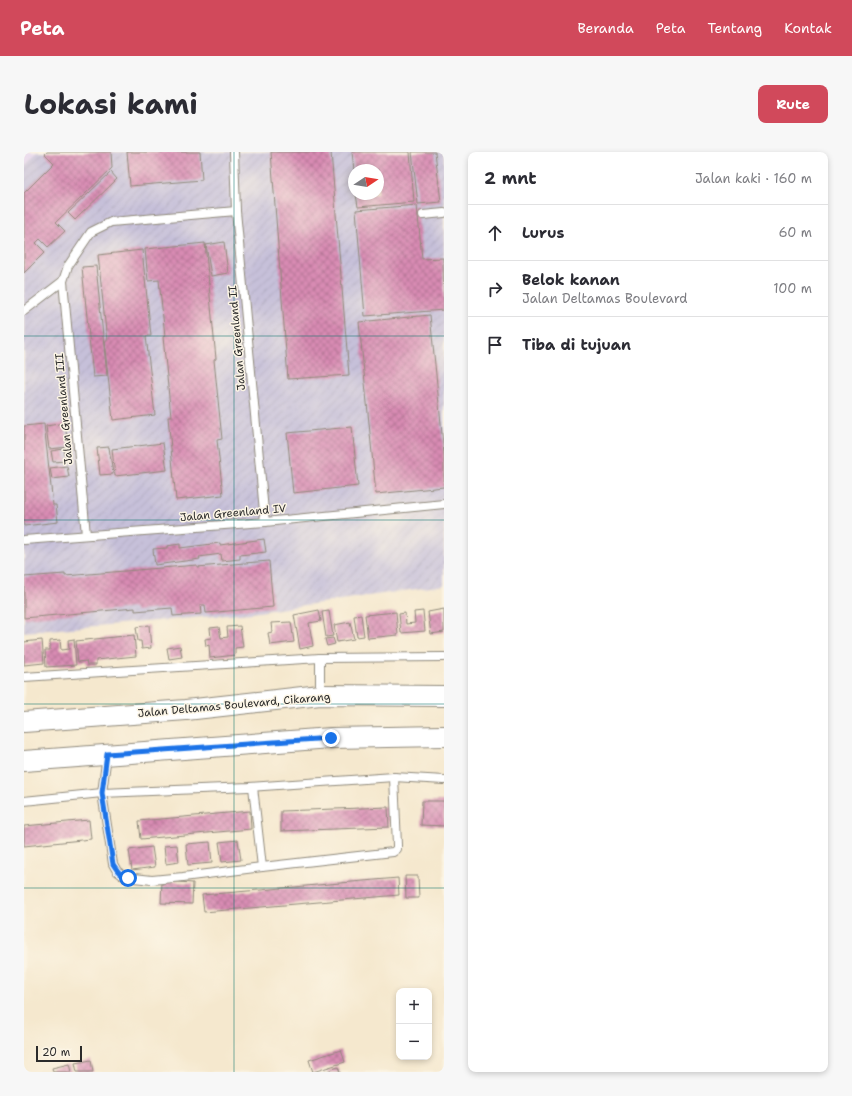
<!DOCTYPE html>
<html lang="id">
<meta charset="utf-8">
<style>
:root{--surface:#fff;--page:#f7f7f7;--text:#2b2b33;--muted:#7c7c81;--line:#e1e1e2;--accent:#d1495b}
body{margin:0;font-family:"Shantell Sans",sans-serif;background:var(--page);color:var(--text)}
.controls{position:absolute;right:12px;bottom:12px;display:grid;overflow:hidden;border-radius:8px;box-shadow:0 2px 6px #0003}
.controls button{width:36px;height:36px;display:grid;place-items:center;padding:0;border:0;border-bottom:1px solid var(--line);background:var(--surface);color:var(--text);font:20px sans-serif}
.compass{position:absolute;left:324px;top:12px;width:36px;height:36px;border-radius:50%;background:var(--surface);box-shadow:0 2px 6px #0003;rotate:78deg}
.scale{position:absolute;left:12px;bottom:10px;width:46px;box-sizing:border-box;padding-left:4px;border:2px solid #2b2b2b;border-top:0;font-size:11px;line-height:14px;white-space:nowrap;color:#2b2b2b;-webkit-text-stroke:3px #fcf5e5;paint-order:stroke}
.stop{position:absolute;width:12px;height:12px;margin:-9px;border:3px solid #1a73e8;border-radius:50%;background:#fff}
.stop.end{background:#1a73e8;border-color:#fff;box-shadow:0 1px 4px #0008}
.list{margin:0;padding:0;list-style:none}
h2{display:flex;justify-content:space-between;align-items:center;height:52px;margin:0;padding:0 16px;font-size:17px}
h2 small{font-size:13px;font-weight:400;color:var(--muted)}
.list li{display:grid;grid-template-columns:26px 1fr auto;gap:12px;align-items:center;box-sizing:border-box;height:56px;padding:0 16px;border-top:1px solid var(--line)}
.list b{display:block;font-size:15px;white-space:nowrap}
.list p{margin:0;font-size:13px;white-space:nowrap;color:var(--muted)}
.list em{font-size:13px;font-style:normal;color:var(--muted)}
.icon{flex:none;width:22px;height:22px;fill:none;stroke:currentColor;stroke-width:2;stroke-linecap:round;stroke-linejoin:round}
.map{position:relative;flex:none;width:420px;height:920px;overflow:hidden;border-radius:8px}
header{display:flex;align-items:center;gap:24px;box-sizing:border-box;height:56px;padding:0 20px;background:var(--accent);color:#fff}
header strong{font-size:19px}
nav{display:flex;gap:22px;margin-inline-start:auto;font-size:14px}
.intro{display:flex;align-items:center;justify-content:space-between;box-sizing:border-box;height:96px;padding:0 24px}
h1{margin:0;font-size:28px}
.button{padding:10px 18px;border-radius:8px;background:var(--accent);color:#fff;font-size:14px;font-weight:700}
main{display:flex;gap:24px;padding:0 24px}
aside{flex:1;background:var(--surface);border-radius:8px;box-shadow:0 2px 6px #0003}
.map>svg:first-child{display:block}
</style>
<header>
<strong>Peta</strong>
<nav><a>Beranda</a><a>Peta</a><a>Tentang</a><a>Kontak</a></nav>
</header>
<div class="intro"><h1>Lokasi kami</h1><a class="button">Rute</a></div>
<main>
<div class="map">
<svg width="420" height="920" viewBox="0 0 420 920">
<defs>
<pattern id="industrial-furrows" width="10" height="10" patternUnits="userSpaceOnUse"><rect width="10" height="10" fill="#c6c0d9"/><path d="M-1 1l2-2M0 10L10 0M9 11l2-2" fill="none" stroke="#aaa5ba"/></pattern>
<pattern id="building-cross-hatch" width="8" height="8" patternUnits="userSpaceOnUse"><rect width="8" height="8" fill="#d88bb3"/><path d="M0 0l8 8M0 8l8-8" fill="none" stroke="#af7292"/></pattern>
</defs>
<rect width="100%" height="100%" fill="#fcf5e5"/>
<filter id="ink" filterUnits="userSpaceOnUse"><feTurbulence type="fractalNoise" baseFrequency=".025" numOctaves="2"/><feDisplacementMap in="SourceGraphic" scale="8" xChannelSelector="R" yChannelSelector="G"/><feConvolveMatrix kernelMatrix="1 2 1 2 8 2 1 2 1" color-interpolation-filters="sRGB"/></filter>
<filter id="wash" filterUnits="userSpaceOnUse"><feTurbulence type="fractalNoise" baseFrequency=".012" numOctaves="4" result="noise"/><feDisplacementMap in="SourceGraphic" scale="16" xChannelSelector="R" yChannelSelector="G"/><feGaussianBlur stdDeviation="0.9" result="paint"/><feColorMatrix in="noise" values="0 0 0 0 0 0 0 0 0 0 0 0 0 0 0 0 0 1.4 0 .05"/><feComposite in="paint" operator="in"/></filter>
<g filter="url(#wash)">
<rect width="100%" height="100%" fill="#f5e8ce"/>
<path fill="#e4d3f1" d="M0,0h13l-13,16z"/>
<path fill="url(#industrial-furrows)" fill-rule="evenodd" d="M13,0h407v433l-193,28 -227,19v-464zM330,18h24v24h-24z"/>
<g id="blocks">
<g fill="url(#building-cross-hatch)">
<path d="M23,0h64l1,16 -56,54 9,9 -17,16 -8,-8 -4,4 9,9 -21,21v-80l30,-30 -9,-9z"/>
<path d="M103,0h73l2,28 -72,6z"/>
<path d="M247,0h60l18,223 -61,4z"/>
<path d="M328,0h58l4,50 -56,5 -2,-13h22v-24h-24z"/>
<path d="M388,0h23l6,50 -23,2z"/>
<path d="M87,20l6,7 -42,41 -7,-7z"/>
<path d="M393,53l5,54 21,-1 1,52 -79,6 -9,-106z"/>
<path d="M200,90l4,31 -17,3 -5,-31z"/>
<path d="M181,91l11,116 -2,1 8,79 -5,1 6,55 -47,5 -8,-83h3l-8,-80 2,-1 -6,-56 -11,1 -3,-32z"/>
<path d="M118,98l9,86h-5l9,79 -42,5 -9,-79h3l-9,-86z"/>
<path d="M72,114l11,110 -14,1 -11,-110z"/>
<path d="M406,163l14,139v33l-68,7 -17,-172z"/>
<path d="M41,271l3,24 -19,2 -3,-23z"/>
<path d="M20,272l9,81h3l2,17 -34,4v-100z"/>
<path d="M328,275l6,59 -65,7 -6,-60z"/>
<path d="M139,291l4,27 -52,6 -3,-27z"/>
<path d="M85,295l4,27 -13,1 -3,-27z"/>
<path d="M40,297l2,12 -13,1 -2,-11z"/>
<path d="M43,314l2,11 -17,2 -2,-11z"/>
<path d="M240,387l2,13 -26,3v4l-18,2 -1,-7 -22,3 1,2 -45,6 -2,-16 14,-1v-2l13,-2v4l40,-5v2z"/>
<path d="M245,409l4,46 -67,6 -1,-8h-5l1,9 -28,2 -1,-8 -37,3v-3l-111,10v-41l41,-3v2l132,-11v2z"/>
<path d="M420,457v23l-13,2 -3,-22z"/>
<path d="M295,458l2,11 -12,2 4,23 -13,3 -6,-34z"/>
<path d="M305,459l4,25 -7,1 -4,-25z"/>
<path d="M399,459l2,20 -24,2 -2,-19 6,-1 1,11 9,-1 -1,-11z"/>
<path d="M372,460l2,23 -30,3 -3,-23z"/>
<path d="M337,463l3,21 -7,1 -3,-21z"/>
<path d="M267,470l3,20 -24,3 -2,-12 4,-1 -1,-9z"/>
<path d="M326,470l4,17 -17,3 -3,-17z"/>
<path d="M125,473l2,23 -9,1 -1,-8h-3l-2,-14z"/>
<path d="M216,474l3,21 -8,1v7l-25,3 -1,-13 -3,1 -1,-7 6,-1 -1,-10 9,-1 2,11 7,-1 -1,-10z"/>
<path d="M110,483l2,21 -40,4v5h-9l-1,-4 -8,1 -2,-21z"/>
<path d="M309,486l2,6 -8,2 -2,-7z"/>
<path d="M50,487l2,26 -30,2 -1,-17h5v-9l10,-1 1,10 8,-1 -1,-9z"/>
<path d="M18,488l2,23 -20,2v-23z"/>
<path d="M156,494l2,11 -13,2 -2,-11z"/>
<path d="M398,649h22v25l-23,-1z"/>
<path d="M364,655l1,20 -108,4v-20z"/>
<path d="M226,659l1,18 -110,10 -2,-18z"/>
<path d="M65,668l2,19 -67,7v-20z"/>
<path d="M214,688l3,20 -19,2 -3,-20z"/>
<path d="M186,690l2,21 -24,2 -2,-21z"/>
<path d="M153,693l2,17 -13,2 -2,-18z"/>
<path d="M128,695l3,20 -23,3 -3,-20z"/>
<path d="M381,724h13l1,22h-13z"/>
<path d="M374,726l1,17 -195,17 -2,-17z"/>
<path d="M138,729l31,2 -1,21 -31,-1z"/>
<path d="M317,898l4,12 -32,10 -4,-12z"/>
<path d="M67,908l2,12h-16l-2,-9z"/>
<path d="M45,912l2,8h-18l-1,-4z"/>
<path d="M314,915l2,5h-15z"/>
</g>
</g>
</g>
<g filter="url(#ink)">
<use href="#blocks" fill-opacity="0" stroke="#908a7c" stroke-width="1"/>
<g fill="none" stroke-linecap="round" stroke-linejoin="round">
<g stroke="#908a7c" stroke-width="10">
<g id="service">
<path d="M210,0l2,59 29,311"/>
<path d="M399,63l21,-2"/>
<path d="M39,129l23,254"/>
<path d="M0,159l39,-30 5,-15 23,-34 20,-10 125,-11"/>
<path d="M0,388l241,-18 179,-18"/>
<path d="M296,506v37"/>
<path d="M0,525l296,-19 124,-1"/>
<path d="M83,603l-5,38 11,71 4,7 8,6 27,3 31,-3 79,-10 131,-15 4,-3v-4l-3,-68"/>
<path d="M229,635l9,80"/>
<path d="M0,649l78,-8 147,-6 145,-10 50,3"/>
</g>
</g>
<g stroke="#908a7c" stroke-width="22">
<g id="tertiary">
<path d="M0,570l162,-12 134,-15 124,1"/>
<path d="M0,609l307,-23 113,-2"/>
</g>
</g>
<use href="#service" stroke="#fff" stroke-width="8"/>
<use href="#tertiary" stroke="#fff" stroke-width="20"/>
</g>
</g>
<g fill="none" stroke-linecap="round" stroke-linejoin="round" filter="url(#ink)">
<path stroke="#1a73e8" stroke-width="5" d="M104,726c-8,-2 -11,-8 -15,-14l-11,-71 5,-39 224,-16"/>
</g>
<path fill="none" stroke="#0f766e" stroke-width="1" stroke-opacity="0.55" d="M210,0v920M0,184h420M0,368h420M0,552h420M0,736h420"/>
<g text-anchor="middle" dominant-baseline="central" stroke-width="3" stroke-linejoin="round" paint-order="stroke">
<g font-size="11" fill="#2b2b2b" stroke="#fcf5e5">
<text transform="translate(213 186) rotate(-95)">Jalan Greenland II</text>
<text transform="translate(40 257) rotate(-95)">Jalan Greenland III</text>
<text transform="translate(209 361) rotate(-5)">Jalan Greenland IV</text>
<text transform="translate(210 553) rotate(-5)">Jalan Deltamas Boulevard, Cikarang</text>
</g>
</g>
</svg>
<div class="controls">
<button>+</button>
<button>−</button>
</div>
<svg class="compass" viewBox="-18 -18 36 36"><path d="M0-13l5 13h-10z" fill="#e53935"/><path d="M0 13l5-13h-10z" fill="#7c7c81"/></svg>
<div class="scale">20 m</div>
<div class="stop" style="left:104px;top:726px"></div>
<div class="stop end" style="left:307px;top:586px"></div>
</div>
<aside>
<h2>2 mnt<small>Jalan kaki · 160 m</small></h2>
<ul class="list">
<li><svg class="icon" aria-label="ahead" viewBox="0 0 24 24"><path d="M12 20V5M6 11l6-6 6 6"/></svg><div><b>Lurus</b></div><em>60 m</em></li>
<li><svg class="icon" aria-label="right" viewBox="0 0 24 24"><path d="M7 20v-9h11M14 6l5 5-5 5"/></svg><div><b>Belok kanan</b><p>Jalan Deltamas Boulevard</p></div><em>100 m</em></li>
<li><svg class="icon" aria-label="arrive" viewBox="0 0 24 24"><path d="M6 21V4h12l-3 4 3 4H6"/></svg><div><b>Tiba di tujuan</b></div></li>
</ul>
</aside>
</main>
